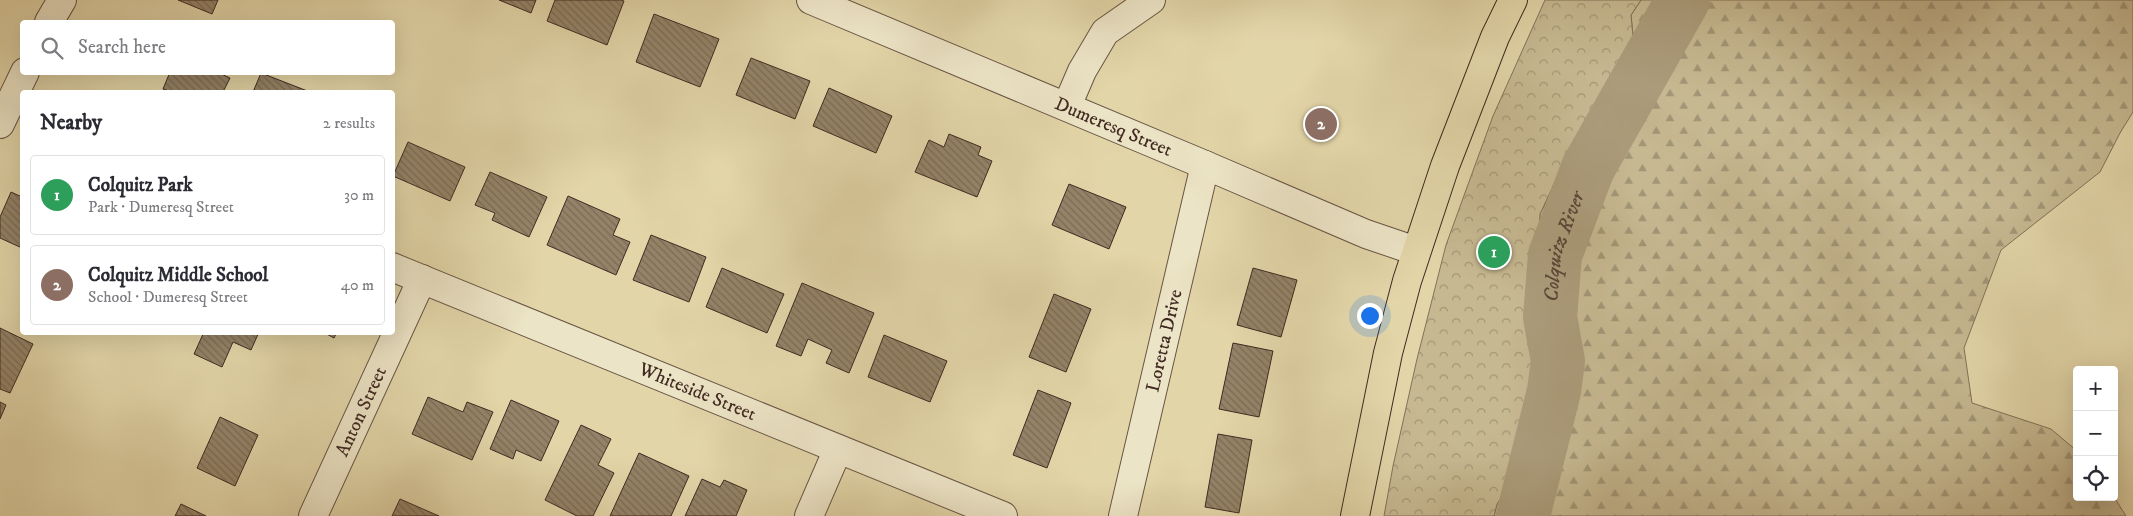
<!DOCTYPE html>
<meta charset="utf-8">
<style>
:root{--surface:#fff;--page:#f2f2f3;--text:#2b2b33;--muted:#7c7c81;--line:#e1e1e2;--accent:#8f2418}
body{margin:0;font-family:"IM FELL DW Pica",serif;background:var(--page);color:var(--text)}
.controls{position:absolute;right:15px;bottom:15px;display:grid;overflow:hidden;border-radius:5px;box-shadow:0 5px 20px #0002}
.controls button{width:45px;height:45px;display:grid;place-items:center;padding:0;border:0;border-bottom:1px solid var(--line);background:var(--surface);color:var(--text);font:25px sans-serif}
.you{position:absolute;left:1369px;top:315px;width:18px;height:18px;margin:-12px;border:4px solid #fff;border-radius:50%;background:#1a73e8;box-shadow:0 0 0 8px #1a73e833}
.badge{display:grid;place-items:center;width:32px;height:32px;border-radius:50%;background:var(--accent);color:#fff;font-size:16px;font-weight:700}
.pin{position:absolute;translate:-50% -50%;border:2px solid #fff;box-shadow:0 1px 5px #0006}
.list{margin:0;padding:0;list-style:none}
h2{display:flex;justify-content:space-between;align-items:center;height:65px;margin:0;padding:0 20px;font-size:21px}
h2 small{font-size:16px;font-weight:400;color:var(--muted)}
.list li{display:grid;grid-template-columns:32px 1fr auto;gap:15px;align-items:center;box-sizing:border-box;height:80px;margin:0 10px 10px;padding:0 10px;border:1px solid var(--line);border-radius:5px}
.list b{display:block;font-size:19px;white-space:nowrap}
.list p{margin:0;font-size:16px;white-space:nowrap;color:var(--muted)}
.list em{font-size:16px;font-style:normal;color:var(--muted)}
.icon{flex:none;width:28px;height:28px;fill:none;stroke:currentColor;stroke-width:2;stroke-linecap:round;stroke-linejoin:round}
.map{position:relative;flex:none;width:2133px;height:516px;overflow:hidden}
.search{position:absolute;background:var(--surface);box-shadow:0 5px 20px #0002;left:20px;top:20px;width:375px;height:55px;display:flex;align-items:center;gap:12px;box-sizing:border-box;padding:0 18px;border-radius:5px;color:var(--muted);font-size:19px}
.panel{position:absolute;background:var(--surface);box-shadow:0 5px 20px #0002;left:20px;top:90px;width:375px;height:245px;border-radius:5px}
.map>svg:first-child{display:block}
</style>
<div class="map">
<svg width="2133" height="516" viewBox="0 0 2133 516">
<defs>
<pattern id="forest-firs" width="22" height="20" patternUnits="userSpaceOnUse" patternTransform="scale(1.25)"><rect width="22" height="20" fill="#c6b891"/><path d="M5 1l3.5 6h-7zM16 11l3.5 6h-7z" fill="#a29676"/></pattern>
<pattern id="park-crowns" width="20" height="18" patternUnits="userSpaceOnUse" patternTransform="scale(1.25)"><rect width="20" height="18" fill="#c6b891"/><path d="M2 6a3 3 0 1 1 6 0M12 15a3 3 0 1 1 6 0" fill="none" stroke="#a29676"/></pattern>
<pattern id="building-back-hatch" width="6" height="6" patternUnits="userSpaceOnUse" patternTransform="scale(1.25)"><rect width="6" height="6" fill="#948368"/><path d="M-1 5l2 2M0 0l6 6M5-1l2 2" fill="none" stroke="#7a6b55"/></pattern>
</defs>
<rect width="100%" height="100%" fill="#e2d5a8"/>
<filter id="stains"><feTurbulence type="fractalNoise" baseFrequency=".004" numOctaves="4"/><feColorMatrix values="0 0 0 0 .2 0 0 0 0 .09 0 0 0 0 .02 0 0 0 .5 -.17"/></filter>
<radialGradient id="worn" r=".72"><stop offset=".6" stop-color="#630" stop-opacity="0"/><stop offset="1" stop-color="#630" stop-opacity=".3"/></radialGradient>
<path fill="url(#forest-firs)" stroke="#83715a" d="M1641,0h492v112l-13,21 -20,39 -99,78 -37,98 8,55 79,26 26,22v46h37l12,19h-632l3,-12 12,-18 13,-36 4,-40 20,-100 3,-27 -2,-23 -8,-23 1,-23 15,-32 33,-56 12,-14 26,-19 6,-12 -4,-20 5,-25 -2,-21z"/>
<path fill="url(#park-crowns)" stroke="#83715a" d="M1545,0h96l-10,15 2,21 -5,25 4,20 -6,12 -26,19 -12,14 -33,56 -15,32 -1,23 8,23 2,23 -3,27 -20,100 -4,40 -13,36 -12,18 -3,12h-110l9,-50 24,-107 29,-114 47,-129z"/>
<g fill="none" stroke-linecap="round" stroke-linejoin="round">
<path stroke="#ab9b7a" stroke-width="54" id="s1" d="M1523,516l31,-125 4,-30 -8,-44 5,-62 33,-87 95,-168"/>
</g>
<g fill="url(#building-back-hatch)" stroke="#402a22">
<path d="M178,0h40l-6,14z"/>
<path d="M499,0h37l-5,13z"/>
<path d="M555,0h66l3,1 -17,44 -60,-24z"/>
<path d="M654,14l65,25 -19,48 -64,-25z"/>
<path d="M751,58l59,23 -15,38 -59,-24z"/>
<path d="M170,72h47l13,6 -7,14h-51l-9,-3z"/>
<path d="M261,73l49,19h-57z"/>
<path d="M829,88l63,28 -16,37 -63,-27z"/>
<path d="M949,134l32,13 -3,8 14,6 -15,36 -62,-25 14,-32 15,7z"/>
<path d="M408,142l57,25 -15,34 -57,-25z"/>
<path d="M490,172l57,25 -18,40 -37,-17 3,-7 -20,-8z"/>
<path d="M1069,184l57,23 -17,42 -57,-24z"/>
<path d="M11,192l11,5v51l-22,-10v-21z"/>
<path d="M568,196l52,23 -7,16 17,7 -14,33 -69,-30z"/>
<path d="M651,235l55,22 -17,45 -56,-22z"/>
<path d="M722,268l62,26 -17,39 -61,-26z"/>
<path d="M1253,268l44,12 -16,57 -44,-12z"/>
<path d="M802,283l72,30 -25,60 -23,-10 6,-13 -24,-11 -7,17 -25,-10z"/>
<path d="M1054,294l37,15 -25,63 -37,-15z"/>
<path d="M0,328l33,16 -23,49 -10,-4z"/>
<path d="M204,332h55l-8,18 -18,-8 -11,25 -28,-13z"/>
<path d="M323,332h14l-3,6z"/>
<path d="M884,335l63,26 -17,41 -62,-25z"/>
<path d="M1233,343l40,8 -14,66 -40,-8z"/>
<path d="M1038,390l33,13 -24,65 -34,-13z"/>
<path d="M428,397l35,15 4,-10 26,10 -21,48 -60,-26z"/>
<path d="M511,400l48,21 -18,40 -25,-11 -3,9 -23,-10z"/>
<path d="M0,402l6,3 -6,14z"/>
<path d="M220,417l38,18 -23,51 -38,-18z"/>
<path d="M581,425l30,14 -13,26 16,8 -21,43h-16l-32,-16z"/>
<path d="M1218,434l34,6 -13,73 -34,-6z"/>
<path d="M639,453l50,23 -18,40h-61z"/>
<path d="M702,479l18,8 4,-7 23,10 -11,26h-51z"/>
<path d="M400,499l39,17h-47z"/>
<path d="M181,504l25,12h-31z"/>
</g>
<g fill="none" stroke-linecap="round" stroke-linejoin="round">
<g stroke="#685544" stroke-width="30">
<g id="minor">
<path id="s2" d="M811,0l394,165 161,69 50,17"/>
<path d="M49,22l13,-22"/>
<path d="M1067,106l15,-35 23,-39 46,-32"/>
<path d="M0,124l25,-52"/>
<path id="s3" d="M392,267l611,249"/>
<path id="s4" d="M313,516l109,-237"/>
<path d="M809,516l29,-67"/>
<path id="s5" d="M1123,516l82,-351"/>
</g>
</g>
<g stroke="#402a22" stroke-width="30">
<path id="major" d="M1355,516l33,-163 19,-72 38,-115 50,-129 18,-37"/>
</g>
<use href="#minor" stroke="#ece4c6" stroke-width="28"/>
<use href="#major" stroke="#e2d5a8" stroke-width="28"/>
</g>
<g text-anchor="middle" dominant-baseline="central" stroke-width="5" stroke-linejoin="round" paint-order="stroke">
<g font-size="19" fill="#402a22" stroke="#ece4c6">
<text stroke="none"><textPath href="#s2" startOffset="328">Dumeresq Street</textPath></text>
<text stroke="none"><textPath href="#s5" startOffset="180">Loretta Drive</textPath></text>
<text stroke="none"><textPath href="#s3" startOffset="330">Whiteside Street</textPath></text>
<text stroke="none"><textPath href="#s4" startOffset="115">Anton Street</textPath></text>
</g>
<g font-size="20" font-style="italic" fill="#5b4638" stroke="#ece4c6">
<text stroke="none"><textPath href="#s1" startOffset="276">Colquitz River</textPath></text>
</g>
</g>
<rect width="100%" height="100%" filter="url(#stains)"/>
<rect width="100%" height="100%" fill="url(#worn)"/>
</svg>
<div class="controls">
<button>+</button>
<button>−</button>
<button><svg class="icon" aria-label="locate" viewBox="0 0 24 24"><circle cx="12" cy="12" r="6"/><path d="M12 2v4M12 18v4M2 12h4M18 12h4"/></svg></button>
</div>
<div class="you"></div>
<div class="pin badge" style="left:1494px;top:252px;background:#2e9e5b">1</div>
<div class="pin badge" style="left:1321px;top:124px;background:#8d6e63">2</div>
<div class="search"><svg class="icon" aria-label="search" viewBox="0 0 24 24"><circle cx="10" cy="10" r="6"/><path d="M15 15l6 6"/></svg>Search here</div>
<section class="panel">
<h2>Nearby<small>2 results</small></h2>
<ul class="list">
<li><span class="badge" style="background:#2e9e5b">1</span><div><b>Colquitz Park</b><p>Park · Dumeresq Street</p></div><em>30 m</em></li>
<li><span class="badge" style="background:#8d6e63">2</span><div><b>Colquitz Middle School</b><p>School · Dumeresq Street</p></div><em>40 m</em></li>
</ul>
</section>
</div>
